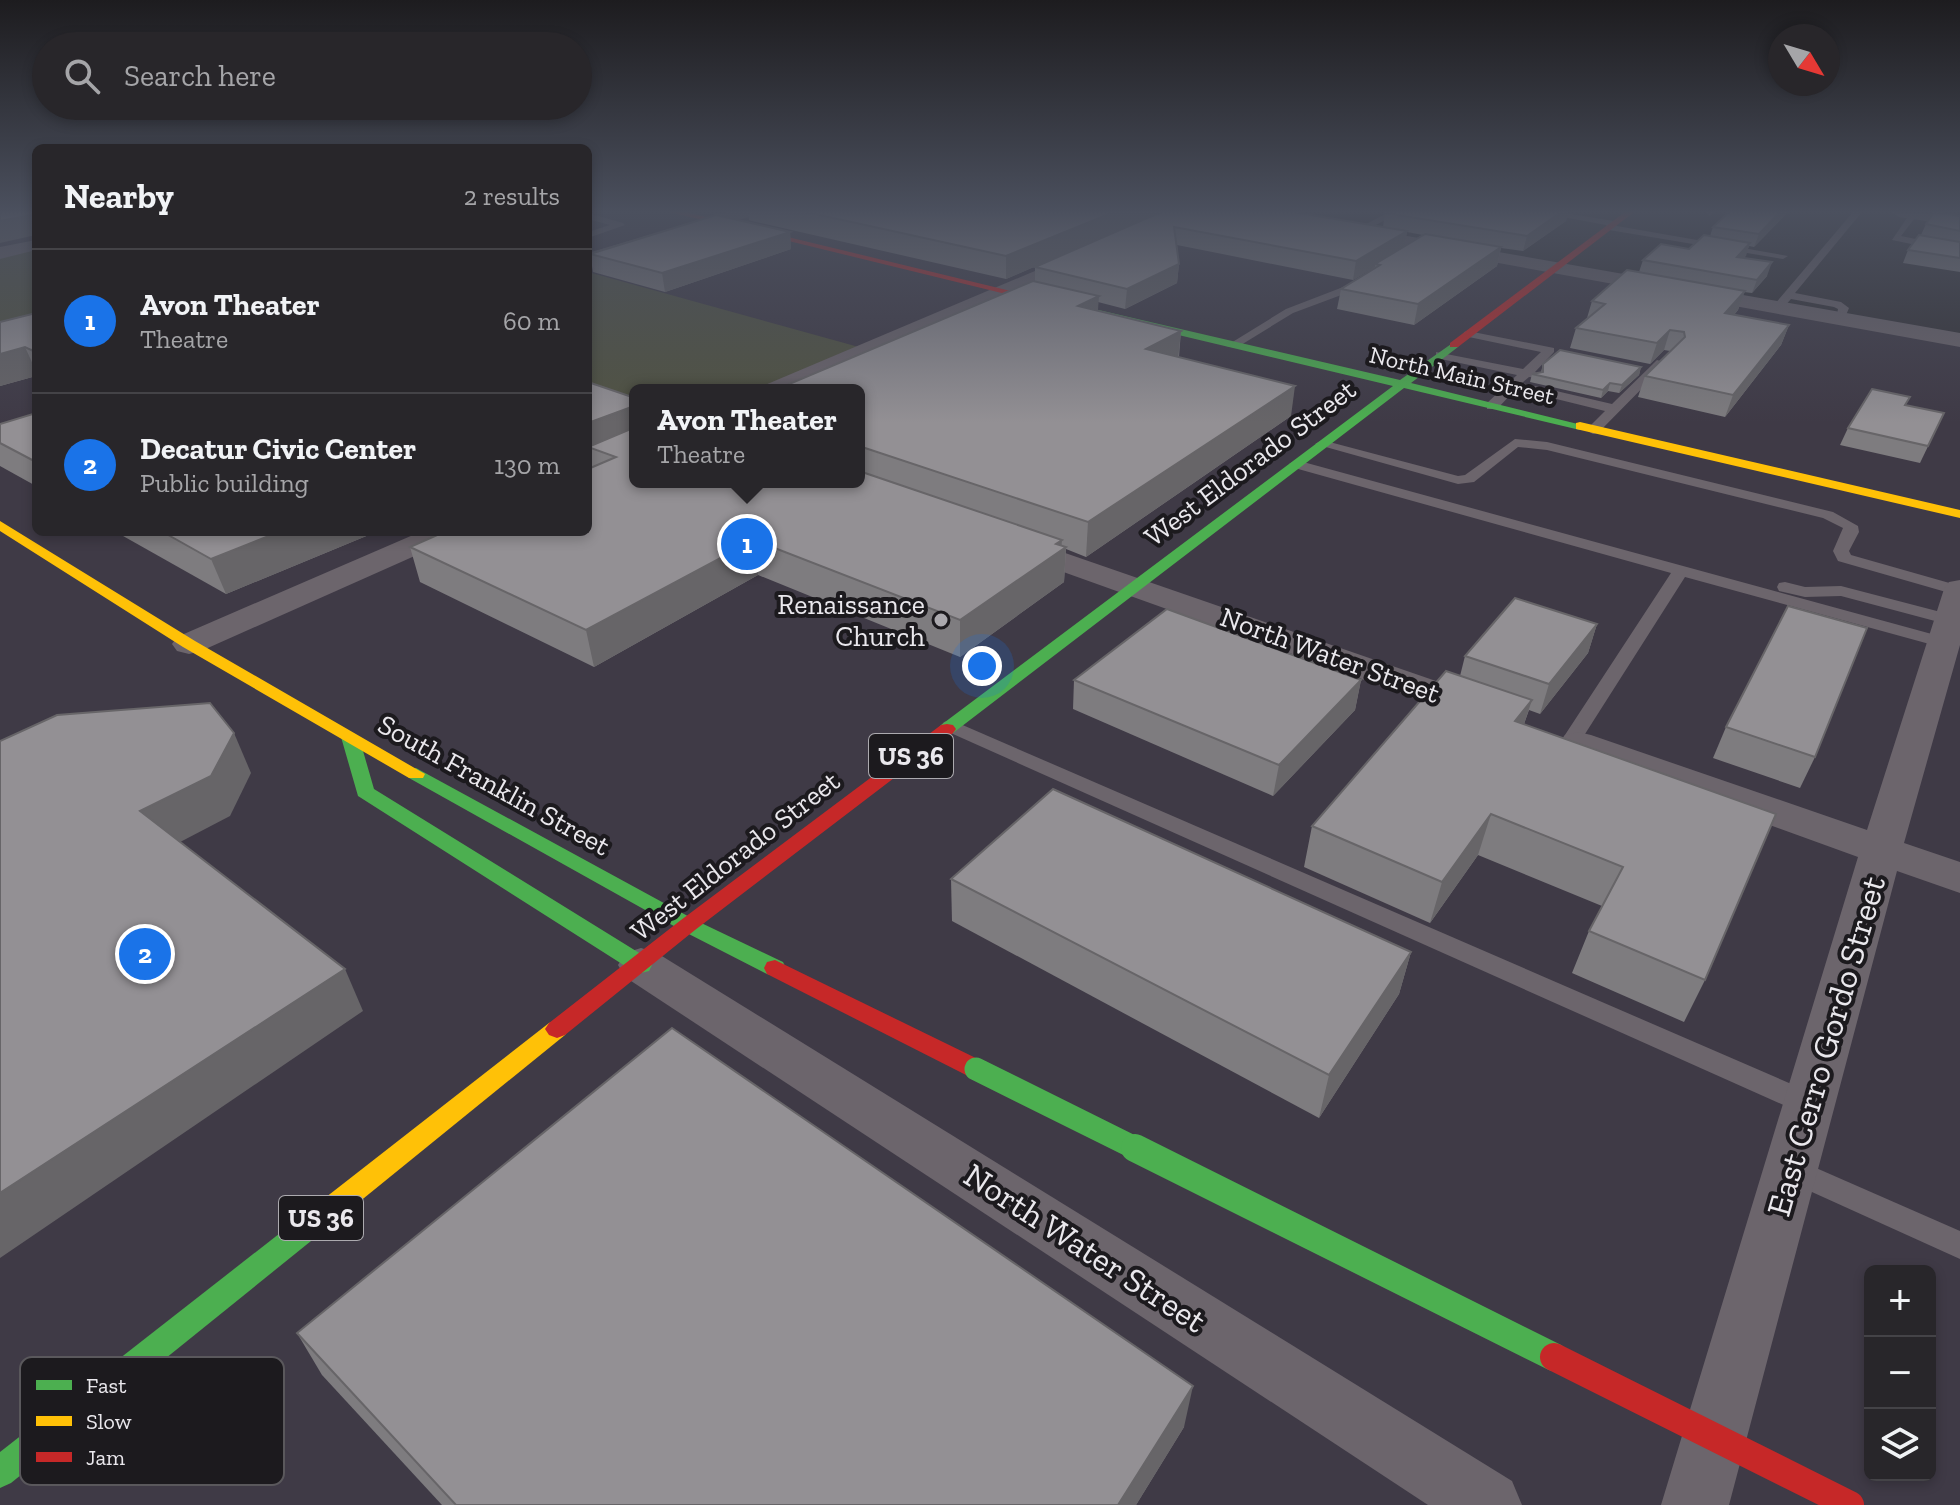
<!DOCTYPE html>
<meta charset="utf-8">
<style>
:root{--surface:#28262a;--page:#302e32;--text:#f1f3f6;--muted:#a5a5a8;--line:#444347;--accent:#1a73e8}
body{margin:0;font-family:"Zilla Slab",serif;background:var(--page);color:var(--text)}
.controls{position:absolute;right:24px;bottom:24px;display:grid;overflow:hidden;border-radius:12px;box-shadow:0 4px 12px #0003}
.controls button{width:72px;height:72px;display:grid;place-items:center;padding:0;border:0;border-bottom:2px solid var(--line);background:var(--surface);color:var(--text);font:40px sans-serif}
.compass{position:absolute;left:1768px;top:24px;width:72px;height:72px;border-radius:50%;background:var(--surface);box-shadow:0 4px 12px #0003;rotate:128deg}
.you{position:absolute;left:982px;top:666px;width:28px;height:28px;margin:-20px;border:6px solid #fff;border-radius:50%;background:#1a73e8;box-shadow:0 0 0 12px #1a73e833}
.badge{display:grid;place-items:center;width:52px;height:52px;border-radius:50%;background:var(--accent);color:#fff;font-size:26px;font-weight:700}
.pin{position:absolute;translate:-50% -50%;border:4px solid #fff;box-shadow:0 2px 8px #0006}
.popup{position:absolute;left:629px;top:384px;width:236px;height:104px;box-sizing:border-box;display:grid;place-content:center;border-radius:12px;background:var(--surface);filter:drop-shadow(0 2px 6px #0005);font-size:26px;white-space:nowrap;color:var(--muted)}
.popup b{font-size:30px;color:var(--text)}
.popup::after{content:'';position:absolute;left:50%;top:100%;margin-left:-16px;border:16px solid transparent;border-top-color:var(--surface)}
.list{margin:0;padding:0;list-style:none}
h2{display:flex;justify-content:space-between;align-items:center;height:104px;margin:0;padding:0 32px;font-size:34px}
h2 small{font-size:26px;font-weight:400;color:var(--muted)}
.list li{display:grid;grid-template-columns:52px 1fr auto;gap:24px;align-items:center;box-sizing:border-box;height:144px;padding:0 32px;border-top:2px solid var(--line)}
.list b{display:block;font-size:30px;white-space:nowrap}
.list p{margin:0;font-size:26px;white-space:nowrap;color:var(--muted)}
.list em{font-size:26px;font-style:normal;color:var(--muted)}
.icon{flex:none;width:44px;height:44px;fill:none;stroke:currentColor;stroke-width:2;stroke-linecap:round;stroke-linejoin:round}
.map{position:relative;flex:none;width:1960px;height:1505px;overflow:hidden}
.search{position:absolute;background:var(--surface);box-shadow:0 4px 12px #0003;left:32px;top:32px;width:560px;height:88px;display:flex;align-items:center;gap:20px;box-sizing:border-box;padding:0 28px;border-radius:44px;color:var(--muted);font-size:30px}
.panel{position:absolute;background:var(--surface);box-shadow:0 4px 12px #0003;left:32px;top:144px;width:560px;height:392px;border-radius:12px}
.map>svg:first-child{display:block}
</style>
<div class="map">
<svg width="1960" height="1505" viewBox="0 0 1960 1505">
<rect width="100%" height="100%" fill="#353338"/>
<path fill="#3f3a46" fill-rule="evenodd" d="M0,212h36v320h552v-320h639l733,131v1162h-1960zM635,390h224v92h-224zM1870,1271h60v204h-60z"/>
<g fill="#515342">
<path d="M36,247v76l-36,9v-78z"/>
<path d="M588,272l278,77 -93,41h-138v9l-47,-16z"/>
</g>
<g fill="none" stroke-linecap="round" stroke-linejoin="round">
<g fill="#6c656c" fill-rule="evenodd">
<path d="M1389,212h11l-41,22 -8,-2z"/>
<path d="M1536,212h22l56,9 3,5 171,30 -5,3 -174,-29 -3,-5z"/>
<path d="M1706,212h9l-5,4z"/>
<path d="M1853,212h9l-67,81 46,9 8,6 -5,12h-8l2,-11 -4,-2 -43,-8 -9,10h-8v-4z"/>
<path d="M1911,212l7,2 -17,22 59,12v6l-68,-14z"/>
<path d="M588,213l35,10 2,2 -37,13v-6l22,-7 -22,-6z"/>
<path d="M1364,279l5,3 -9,6 -67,25 -57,35 -10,-2 60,-37z"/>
<path d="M1468,331l86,17v4l-19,20 5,3 -2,3 -9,-1 -7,6 90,21 45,-44 10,3 -69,70 -5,1 -7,-4 19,-19 -89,-22 -19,20h-10v-6l30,-28 -81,-17v-6l87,17 18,-17 -77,-16v-4z"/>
<path d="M1515,439l32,3 286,70 25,14 1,6 -10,19 2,4 109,31v10l-122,-35 -5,-10 10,-23 -20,-10 -276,-68 -29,-3 -44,35 -16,2 -143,-40 7,-4 136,36 7,-1z"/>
<path d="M1296,460l654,179 3,4 -9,5 -259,-71 -107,168h-14l-3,-4 110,-168 -380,-106 -2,-3z"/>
<path d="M1785,582l20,5 36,-1 115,30 3,4 -9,5 -109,-29 -36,1 -26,-6 -2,-4 2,-4z"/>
<path d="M951,720l868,376 4,8 -4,8 -10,3 -10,-3 -855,-382 -3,-4 3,-4z"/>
<path d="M1791,1157l169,74v28l-179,-81 -4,-9 4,-9z"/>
</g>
<g fill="#6c656c" fill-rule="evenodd">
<path d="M727,212h27l-2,4 -164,49v-12z"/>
<path d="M1891,212l69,4v10l-61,-9z"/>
<path d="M1356,227l604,106v14l-610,-111 -3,-4 3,-4z"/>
<path d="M36,240v10l-36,9v-12z"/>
<path d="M1082,251l9,6 -2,4 -296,129h-32l4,-5z"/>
<path d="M420,532h40l-5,6 -254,113 -12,3 -12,-3 -5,-7 5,-7z"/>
<path d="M1016,536l475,164 5,8 -5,8 -13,3 -13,-3 -460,-165 -4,-6 4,-6z"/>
<path d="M1960,580v65l-56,198 56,19v31l-63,-22 -168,634h-68l197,-648 -293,-106 -6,-8 6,-8 13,-3 13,3 276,95 77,-241 5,-7z"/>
<path d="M641,948l16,5 855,528 10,24h-94l-803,-528 -7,-12 7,-12z"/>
</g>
<g fill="#4caf50" fill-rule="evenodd">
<path d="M1047,298l353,82 54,-38 5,3 -1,2 -47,36 175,43 -6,4 -176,-42 -451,345h-12l-3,-4 3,-4 452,-339 -349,-83v-4z"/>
<path d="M350,732l9,5 15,52 275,170 3,6 -3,6 -8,2 -8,-2 -275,-175 -17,-59z"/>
<path d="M416,768l279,152 88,42 3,6 -3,6 -8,2 -8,-2 -86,-44 -272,-152 -2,-4 2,-4z"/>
<path d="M307,1216l9,3 4,9 -4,9 -305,246 -11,5v-36l298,-233z"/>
</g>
<g fill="#ffc107" fill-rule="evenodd">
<path d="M1580,422l380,88v8l-384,-89v-6z"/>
<path d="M0,521l195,120 230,133 -2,4h-14l-226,-131 -183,-116z"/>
<path d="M557,1020l8,3 4,6 -4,6 -249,202 -9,3 -9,-3 -4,-9 4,-9 251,-196z"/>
</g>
<g fill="#c62828" fill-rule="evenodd">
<path d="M670,212h15l367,89 -5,3z"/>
<path d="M1625,212h9l-176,135h-8v-4z"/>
<path d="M947,724l6,1 3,4 -3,4 -258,197 -130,105 -8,3 -8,-3 -4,-6 4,-6 132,-103 260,-195z"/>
<path d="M775,960l209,102 4,7 -4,7 -8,3 -8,-3 -201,-102 -3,-6 3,-6z"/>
</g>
<path stroke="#4caf50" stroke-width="23" d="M976,1069l163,81"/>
<path stroke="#4caf50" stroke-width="28" d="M1135,1148l419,209"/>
<path stroke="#c62828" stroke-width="28" d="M1554,1357l296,148"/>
</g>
<g fill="#7e7c7f" fill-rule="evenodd">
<path d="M748,212h545l90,15 2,-14 2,-1h181l-2,9 -43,30 -22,-3 -4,18 -83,59 -77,-16 4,-20 34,-22 -22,13 -176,-35 2,19 -2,19 -52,26 -27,-7v9l83,20 -2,26 112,59 -205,141 -20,-8 -2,33 -104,75 -202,-82 -164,92 -174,-85 -10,-35 182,-79 -2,-12 -2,1v-75l271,100v-92l176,-108v-15l3,-2 -32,14 -254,-58 -3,-1zM1407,232l16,3 -19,11z"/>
<path d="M1788,212l-34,35 -5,-1 -5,12 23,18 -15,17 -8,-1 -6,18 -4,5 55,10 -8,20 -56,72 -87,-20 7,-21 25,-25 -6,-1 -14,14 -80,-16 6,-20 11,-10 5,-17 47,-29 4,-12 46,-11 21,-13 3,-9z"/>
<path d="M1960,216v56l-57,-9 5,-13 13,-15 5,-11z"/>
<path d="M790,232l1,17 -126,43 -72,-20 -3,-18z"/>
<path d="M36,313v63l-36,10v-64z"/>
<path d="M1543,364l98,3 -2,8 -20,18 -11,-2 -7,7 -71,-16 2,-8 9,-2z"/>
<path d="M36,413v73l-36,-20v-42z"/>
<path d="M1944,413l-24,50 -80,-18 8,-17z"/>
<path d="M116,532h260l-150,62z"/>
<path d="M1597,624l-9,29 -48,61 -11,-4 -5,14 181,256 -21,42 -112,-49 17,-42 13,-25 -124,-51 -48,68 -126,-56 8,-41 148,-150 5,-20z"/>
<path d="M1074,680h287l-6,30 -82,86 -200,-87z"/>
<path d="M1726,727l89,30 -15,31 -87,-30z"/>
<path d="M951,879l460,73 -12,42 -80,124 -367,-197z"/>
<path d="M297,1333l887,94 -48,78h-694l-120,-130z"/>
</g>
<g fill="#676568">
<path d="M1114,212h50l-158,67v-23z"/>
<path d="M1561,212h7l-2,9 -43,30 4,-15z"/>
<path d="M1780,212h8l-34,35 5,-13z"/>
<path d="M36,214v21l-36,8v-22z"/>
<path d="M1407,231l-3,18 -29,15v3l-22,13 3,-19z"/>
<path d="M790,232l1,17 -126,43 -3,-19z"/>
<path d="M1750,243l-4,13 -14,14 5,-13z"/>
<path d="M1501,247l-4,19 -83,59 4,-21z"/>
<path d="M1772,262l-5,14 -15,17 5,-13z"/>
<path d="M1179,264l-2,19 -52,26 2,-20z"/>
<path d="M1745,291l-7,19 -20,23 7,-20z"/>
<path d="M1099,296l-2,27 -19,-17z"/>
<path d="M1789,325l-8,20 -56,72 8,-22z"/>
<path d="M1670,330l-6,20 -14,14 7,-21z"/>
<path d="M1181,331l-3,28 -32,-10z"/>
<path d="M25,347l11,24v5l-36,10v-32z"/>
<path d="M36,349v12l-5,-11z"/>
<path d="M1641,367l-2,8 -20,18 3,-8z"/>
<path d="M1610,383l-2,8 -7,7 2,-8z"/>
<path d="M1295,386l-4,30 -205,141 2,-35z"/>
<path d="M629,408l5,31 -46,8v-24z"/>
<path d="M279,532h97l-150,62 -15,-35z"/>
<path d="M754,540l4,35 -164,92 -8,-37z"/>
<path d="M1062,540l-1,11 5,-4 -2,35 -104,75v-37z"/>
<path d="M1597,624l-9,29 -48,61 9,-30z"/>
<path d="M1361,680l-6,30 -82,86 6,-31z"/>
<path d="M1532,700l-13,39 -4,-18z"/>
<path d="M234,733l17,40 -21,43 -69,36 -21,-41z"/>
<path d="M1491,814l-13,41 -48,68 12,-41z"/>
<path d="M1411,952l-12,42 -80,124 10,-43z"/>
<path d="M345,969l18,42 -363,247v-65z"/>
<path d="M1193,1386l-9,41 -48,78h-18z"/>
</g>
<g fill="#939094" stroke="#676568" stroke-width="2">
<path d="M0,212h36v2l-36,7z"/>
<path d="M806,212h308l-108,44z"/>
<path d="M1161,212h132l114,19 -51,30 -182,-34 5,37 -52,25 -92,-22z"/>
<path d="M1387,212h174l-34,24 -142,-23z"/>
<path d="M1729,212h51l-21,22 -46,-7z"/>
<path d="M1934,212l26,4v15l-34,-7z"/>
<path d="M716,215l74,17 -128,41 -72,-19z"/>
<path d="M1425,234l76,13 -83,57 -77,-15 39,-24 -5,-1z"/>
<path d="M1704,235l46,8 -13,14 35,5 -15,18 -114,-20 18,-16 28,5z"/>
<path d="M1919,235l41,7v16l-52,-8z"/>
<path d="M1627,270l118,21 -20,22 64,12 -56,70 -88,-19 40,-39 -1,-5 -14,-2 -13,13 -81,-15 29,-24 -13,-3z"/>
<path d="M1033,281l66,15 -21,10 103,25 -35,18 149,37 -207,136 -229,-76v-56h-84z"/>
<path d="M36,313v36l-5,1 -6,-3 -25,7v-32z"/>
<path d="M1560,350l81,17 -19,18 -12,-2 -7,7 -71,-16 11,-2v-8z"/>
<path d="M588,382l47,16v84h224v-11l203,69 -6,4 10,3 -106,73 -206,-80 -168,90 -176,-83 34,-15h144v-63l28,-12 -28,-10 45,-19v-17l-4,-3 -41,15z"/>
<path d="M1872,389l38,8 -5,8 39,8 -16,33 -80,-18z"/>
<path d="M36,413v49l-36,-19v-19z"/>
<path d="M163,532h116l-68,27z"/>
<path d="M1515,598l82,26 -48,60 -84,-28z"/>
<path d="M1788,606l79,22 -52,129 -89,-30z"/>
<path d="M1167,609l194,71 -82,85 -205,-85z"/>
<path d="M1446,671l86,29 -17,21 261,93 -71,166 -116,-49 34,-64 -132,-53 -49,68 -130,-56z"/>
<path d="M210,703l24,30 -23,43 -71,35 205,158 -345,224v-452l57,-26z"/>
<path d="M1053,789l358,163 -82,123 -378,-196z"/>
<path d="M672,1028l521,358 -75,119h-662l-159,-172z"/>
</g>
<linearGradient id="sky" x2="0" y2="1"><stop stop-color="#1d1c1f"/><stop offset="0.5" stop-color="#4b505e"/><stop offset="1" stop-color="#4b505e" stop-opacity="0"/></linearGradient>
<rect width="1960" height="423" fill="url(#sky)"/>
<circle fill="#aba9ae" stroke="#1c1a1e" stroke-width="3" cx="941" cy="620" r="8"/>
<g text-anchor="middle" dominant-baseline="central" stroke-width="8" stroke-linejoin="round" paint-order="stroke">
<g font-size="24" fill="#eae8ed" stroke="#1c1a1e">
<text transform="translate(1462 375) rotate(13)">North Main Street</text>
</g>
<g fill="#1c1a1e" stroke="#acaaaf" stroke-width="2">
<rect x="869" y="734" width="84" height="44" rx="6"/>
<rect x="279" y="1196" width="84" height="44" rx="6"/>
</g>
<g font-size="26" font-weight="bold" fill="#eae8ed">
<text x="911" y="756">US 36</text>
<text x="321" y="1218">US 36</text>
</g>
<g font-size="28" fill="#eae8ed" stroke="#1c1a1e">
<text transform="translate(1250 463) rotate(-37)">West Eldorado Street</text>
<text transform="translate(1330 655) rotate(20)">North Water Street</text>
<text transform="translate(494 785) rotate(29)">South Franklin Street</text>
<text transform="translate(735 856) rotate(-38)">West Eldorado Street</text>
</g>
<g font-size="28" fill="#eae8ed" stroke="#1c1a1e" text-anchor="end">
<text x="925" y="604">Renaissance<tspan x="925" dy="32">Church</tspan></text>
</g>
<g font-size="34" fill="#eae8ed" stroke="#1c1a1e">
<text transform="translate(1826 1046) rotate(-74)">East Cerro Gordo Street</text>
<text transform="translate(1085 1248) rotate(33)">North Water Street</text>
</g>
</g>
<rect x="20" y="1357" width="264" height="128" rx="12" fill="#1c1a1e" stroke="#5a585c" stroke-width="2"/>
<rect x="36" y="1380" width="36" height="10" fill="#4caf50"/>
<rect x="36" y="1416" width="36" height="10" fill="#ffc107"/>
<rect x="36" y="1452" width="36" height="10" fill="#c62828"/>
<g font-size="22" fill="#eae8ed">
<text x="86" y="1393">Fast</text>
<text x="86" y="1429">Slow</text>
<text x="86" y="1465">Jam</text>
</g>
</svg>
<div class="controls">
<button>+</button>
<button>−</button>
<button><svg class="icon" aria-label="layers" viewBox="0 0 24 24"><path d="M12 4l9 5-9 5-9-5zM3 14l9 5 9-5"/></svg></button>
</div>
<svg class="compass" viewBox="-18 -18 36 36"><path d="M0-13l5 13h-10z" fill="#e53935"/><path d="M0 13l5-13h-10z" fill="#a5a5a8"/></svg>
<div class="you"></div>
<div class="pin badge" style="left:747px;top:544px">1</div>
<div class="popup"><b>Avon Theater</b>Theatre</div>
<div class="pin badge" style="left:145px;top:954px">2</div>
<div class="search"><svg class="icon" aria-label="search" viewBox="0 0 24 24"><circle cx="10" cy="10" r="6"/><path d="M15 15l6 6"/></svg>Search here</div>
<section class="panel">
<h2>Nearby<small>2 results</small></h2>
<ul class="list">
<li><span class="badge">1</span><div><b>Avon Theater</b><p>Theatre</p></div><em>60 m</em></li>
<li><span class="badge">2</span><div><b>Decatur Civic Center</b><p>Public building</p></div><em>130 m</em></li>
</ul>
</section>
</div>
